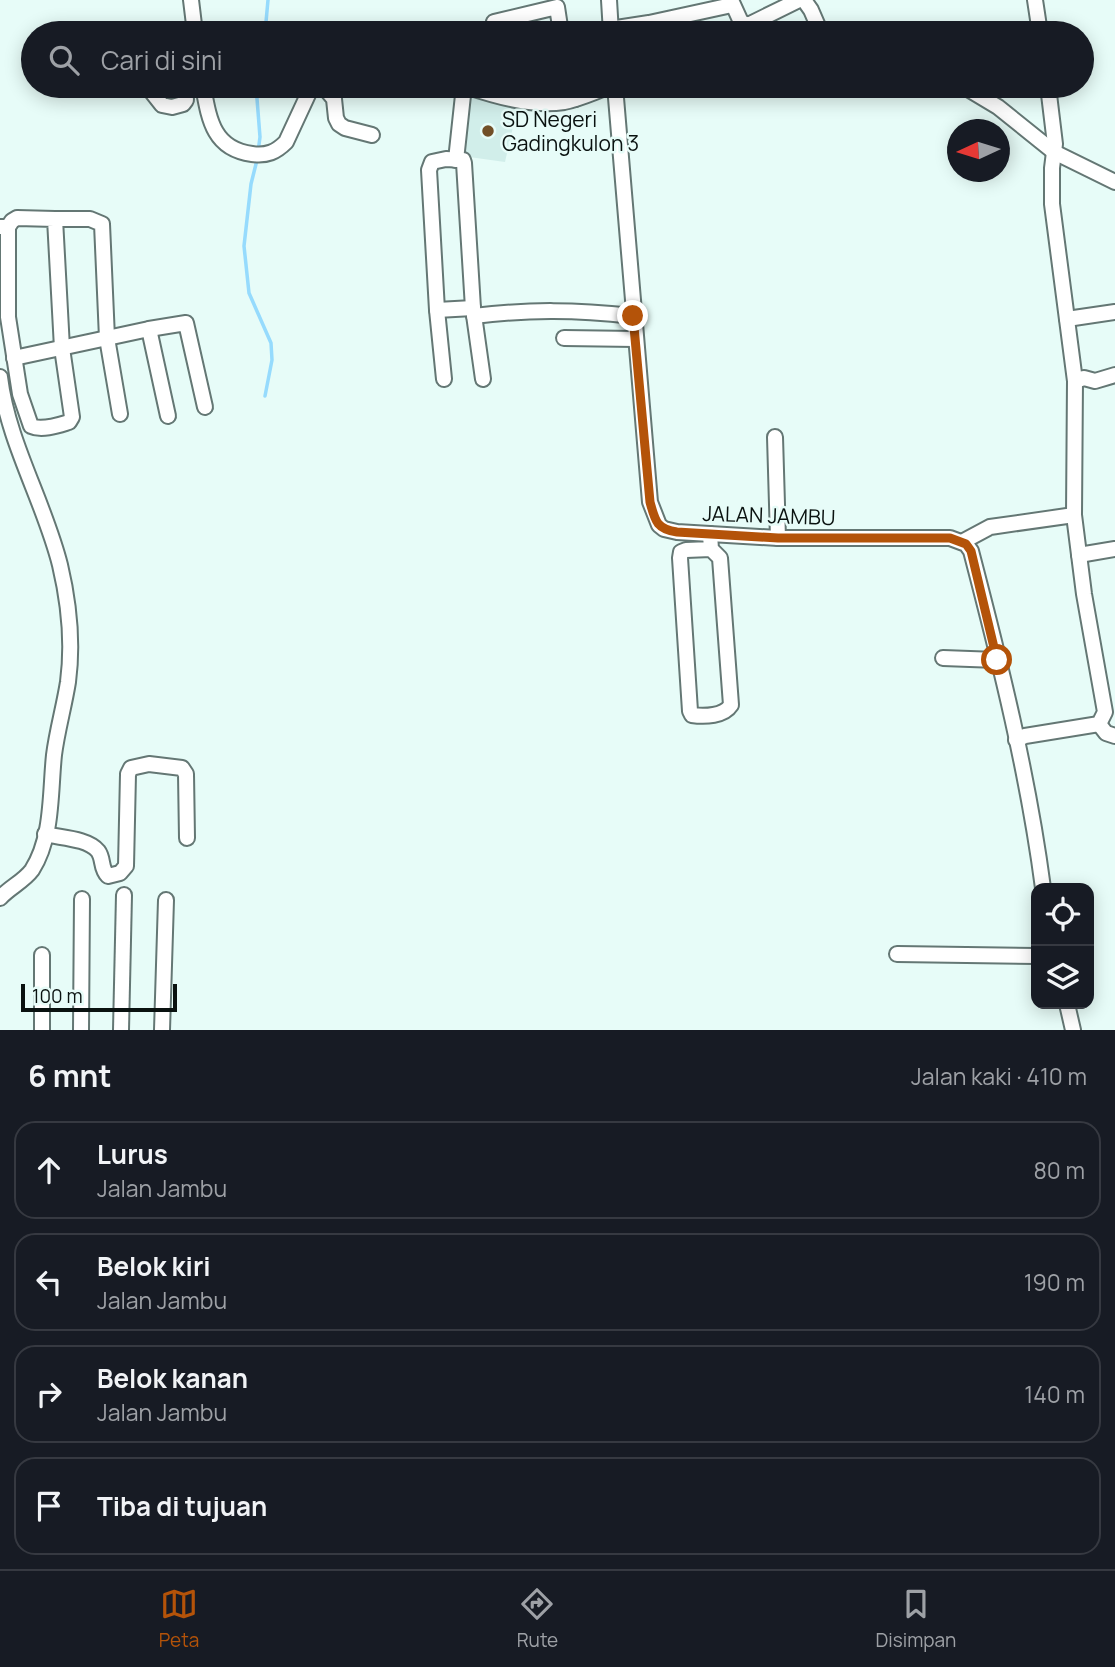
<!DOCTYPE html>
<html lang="id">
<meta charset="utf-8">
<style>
:root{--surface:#171b24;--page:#242831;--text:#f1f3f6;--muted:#9ea1a6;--line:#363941;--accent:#b45309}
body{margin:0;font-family:Manrope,sans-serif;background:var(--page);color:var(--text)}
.controls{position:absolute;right:21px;bottom:21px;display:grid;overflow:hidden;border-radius:14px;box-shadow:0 4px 18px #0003}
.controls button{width:63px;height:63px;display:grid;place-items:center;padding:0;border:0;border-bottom:2px solid var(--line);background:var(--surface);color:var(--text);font:35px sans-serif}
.compass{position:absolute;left:947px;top:119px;width:63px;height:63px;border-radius:50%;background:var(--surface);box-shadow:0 4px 18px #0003;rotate:266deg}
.scale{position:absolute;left:21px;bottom:18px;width:156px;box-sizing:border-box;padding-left:7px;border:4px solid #0a1210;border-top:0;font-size:19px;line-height:24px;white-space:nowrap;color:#0a1210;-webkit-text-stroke:5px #e7fcf8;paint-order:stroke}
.stop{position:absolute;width:21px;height:21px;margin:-16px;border:5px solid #b45309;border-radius:50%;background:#fff}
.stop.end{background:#b45309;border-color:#fff;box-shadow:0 2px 7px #0008}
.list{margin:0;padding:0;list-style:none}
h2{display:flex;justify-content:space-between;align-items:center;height:91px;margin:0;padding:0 28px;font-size:30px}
h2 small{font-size:23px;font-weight:400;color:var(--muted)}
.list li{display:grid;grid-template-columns:46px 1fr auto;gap:21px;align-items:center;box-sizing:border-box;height:98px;margin:0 14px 14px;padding:0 14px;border:2px solid var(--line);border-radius:21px}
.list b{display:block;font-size:26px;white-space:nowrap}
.list p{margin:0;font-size:23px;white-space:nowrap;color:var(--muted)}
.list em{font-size:23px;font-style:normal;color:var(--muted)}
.icon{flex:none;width:38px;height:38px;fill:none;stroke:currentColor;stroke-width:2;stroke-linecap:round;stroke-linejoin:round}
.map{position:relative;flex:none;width:1115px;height:1030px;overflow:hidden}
.search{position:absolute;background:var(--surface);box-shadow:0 4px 18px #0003;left:21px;right:21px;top:21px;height:77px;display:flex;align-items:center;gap:18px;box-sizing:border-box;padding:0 24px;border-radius:38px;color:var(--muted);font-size:26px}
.sheet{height:539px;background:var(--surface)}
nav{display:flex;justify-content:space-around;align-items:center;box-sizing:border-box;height:98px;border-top:2px solid var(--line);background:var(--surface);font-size:19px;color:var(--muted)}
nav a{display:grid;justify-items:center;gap:4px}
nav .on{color:var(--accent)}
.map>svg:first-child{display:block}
</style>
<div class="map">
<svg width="1115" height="1030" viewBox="0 0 1115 1030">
<rect width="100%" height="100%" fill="#e7fcf8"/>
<path fill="#d1eeea" d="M470,94l20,8 28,3 -13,57 -43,-6z"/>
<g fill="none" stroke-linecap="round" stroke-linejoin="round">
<g stroke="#96dbfd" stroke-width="3.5">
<path d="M265,33l3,-33"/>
<path d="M256,86l4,51 -2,15"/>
<path d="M257,160l-6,24 -7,62 5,47 22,50 1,17 -7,36"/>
</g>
<g stroke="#647774" stroke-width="18">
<g id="minor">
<path d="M191,0l4,33"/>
<path d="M609,0l2,33"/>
<path d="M731,0l10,22 7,3 51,-25"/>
<path d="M804,0l7,10 10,23"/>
<path d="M1035,0l5,33"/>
<path d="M494,22l63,-15 4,26"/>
<path d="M610,29l39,-6 83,-18"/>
<path d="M147,86l15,19 10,2 11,-3 3,-4 -1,-14"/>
<path d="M203,86c6,33 10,63 49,68 15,2 24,-2 34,-12l26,-56"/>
<path d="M323,86l11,13 2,19 3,6 6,4 27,7"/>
<path d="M465,86c30,10 67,21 99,16 16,-3 32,-11 47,-16"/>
<path d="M569,86l6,13"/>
<path d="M615,86l35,416 9,23 5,4 13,3 101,6h172l16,6 5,7c29,111 57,223 72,337"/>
<path d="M963,86l35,21 56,45 61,30"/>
<path d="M456,160l8,-74"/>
<path d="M55,219h35l12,5 5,114 13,76"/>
<path d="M0,227h8v90l12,77 11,32c11,5 28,-1 38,-4l3,-5 -10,-69 -7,-129 -38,-1 -5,3 -4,6"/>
<path d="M437,310l36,-2"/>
<path d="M474,316c57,-7 102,-6 159,0"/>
<path d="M1067,319l48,-7"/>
<path d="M149,329l19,87"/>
<path d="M564,338l71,1"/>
<path d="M14,358l135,-29 37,-6 19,84"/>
<path d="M0,377c8,66 44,124 60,188 9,38 13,79 8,117 -4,25 -11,49 -14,73 -4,38 -1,82 -22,115 -8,11 -23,18 -32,28"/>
<path d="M444,379l-7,-69 -8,-140 3,-8 14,-3 17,1 1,3 9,145 10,71"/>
<path d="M1075,381l9,-3 11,3 20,-6"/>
<path d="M775,437l3,101"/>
<path d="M710,534l1,15 9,9 11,147c-7,11 -26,12 -39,10l-2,-4 -10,-153 1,-6 5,-2 25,-1"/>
<path d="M962,542l28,-15 84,-12"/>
<path d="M1079,555l36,-6"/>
<path d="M943,658l54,2"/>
<path d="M1099,724l7,9 9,3"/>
<path d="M1016,740l9,-4 74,-12 6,-12 -21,-118 -10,-79 1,-134 -23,-177v-36l3,-24 -7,-58"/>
<path d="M45,834c15,4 42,4 53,17 6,8 2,17 10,25l12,-3 6,-7 2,-92 3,-6 18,-4 33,4 4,6 1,64"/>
<path d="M897,954l139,2"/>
<path d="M1067,1004l6,26"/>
<path d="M42,1030v-75"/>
<path d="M81,1030l1,-131"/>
<path d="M121,1030l3,-135"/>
<path d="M162,1030l4,-130"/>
</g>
</g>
<use href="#minor" stroke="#fff" stroke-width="14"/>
</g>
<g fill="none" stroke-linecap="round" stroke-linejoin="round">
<path stroke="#b45309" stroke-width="9" d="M633,316l17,186c5,18 6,27 27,30l101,6h172l16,6 5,7 26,109"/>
</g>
<circle fill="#714f27" stroke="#e7fcf8" stroke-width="2.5" cx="488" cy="131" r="7"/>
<g text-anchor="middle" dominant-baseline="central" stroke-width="5" stroke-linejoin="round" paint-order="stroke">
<g font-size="21" fill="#0a1210" stroke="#e7fcf8" text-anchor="start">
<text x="502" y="119">SD Negeri<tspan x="502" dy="24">Gadingkulon 3</tspan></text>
</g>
<g font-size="21" fill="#0a1210" stroke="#e7fcf8">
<text transform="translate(769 515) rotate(2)">JALAN JAMBU</text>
</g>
</g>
</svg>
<div class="controls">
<button><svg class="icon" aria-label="locate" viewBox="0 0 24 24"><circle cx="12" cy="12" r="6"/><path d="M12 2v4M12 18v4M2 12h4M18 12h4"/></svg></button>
<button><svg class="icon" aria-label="layers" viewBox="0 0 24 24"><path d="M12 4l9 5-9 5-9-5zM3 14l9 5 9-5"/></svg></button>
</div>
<svg class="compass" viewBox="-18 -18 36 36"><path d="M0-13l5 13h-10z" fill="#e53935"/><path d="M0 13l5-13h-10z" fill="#9ea1a6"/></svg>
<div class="scale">100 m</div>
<div class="stop" style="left:997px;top:660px"></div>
<div class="stop end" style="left:633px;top:316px"></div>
<div class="search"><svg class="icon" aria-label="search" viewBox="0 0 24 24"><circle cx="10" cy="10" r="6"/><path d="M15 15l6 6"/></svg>Cari di sini</div>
</div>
<section class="sheet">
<h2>6 mnt<small>Jalan kaki · 410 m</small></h2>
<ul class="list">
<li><svg class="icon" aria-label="ahead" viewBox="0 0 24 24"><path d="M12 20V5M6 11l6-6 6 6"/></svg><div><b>Lurus</b><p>Jalan Jambu</p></div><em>80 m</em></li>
<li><svg class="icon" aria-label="left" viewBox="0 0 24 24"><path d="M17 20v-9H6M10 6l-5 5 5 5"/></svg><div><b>Belok kiri</b><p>Jalan Jambu</p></div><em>190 m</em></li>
<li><svg class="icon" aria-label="right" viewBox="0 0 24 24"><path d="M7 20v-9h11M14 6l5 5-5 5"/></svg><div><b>Belok kanan</b><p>Jalan Jambu</p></div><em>140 m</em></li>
<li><svg class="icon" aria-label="arrive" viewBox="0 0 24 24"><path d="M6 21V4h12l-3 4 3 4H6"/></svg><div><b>Tiba di tujuan</b></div></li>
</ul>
</section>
<nav>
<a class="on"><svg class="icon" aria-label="map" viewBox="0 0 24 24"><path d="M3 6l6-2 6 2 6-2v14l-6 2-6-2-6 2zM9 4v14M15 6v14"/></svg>Peta</a>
<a><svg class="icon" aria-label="directions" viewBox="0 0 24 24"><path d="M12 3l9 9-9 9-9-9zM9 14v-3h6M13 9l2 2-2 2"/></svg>Rute</a>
<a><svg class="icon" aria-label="saved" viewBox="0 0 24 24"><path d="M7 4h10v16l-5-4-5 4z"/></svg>Disimpan</a>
</nav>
